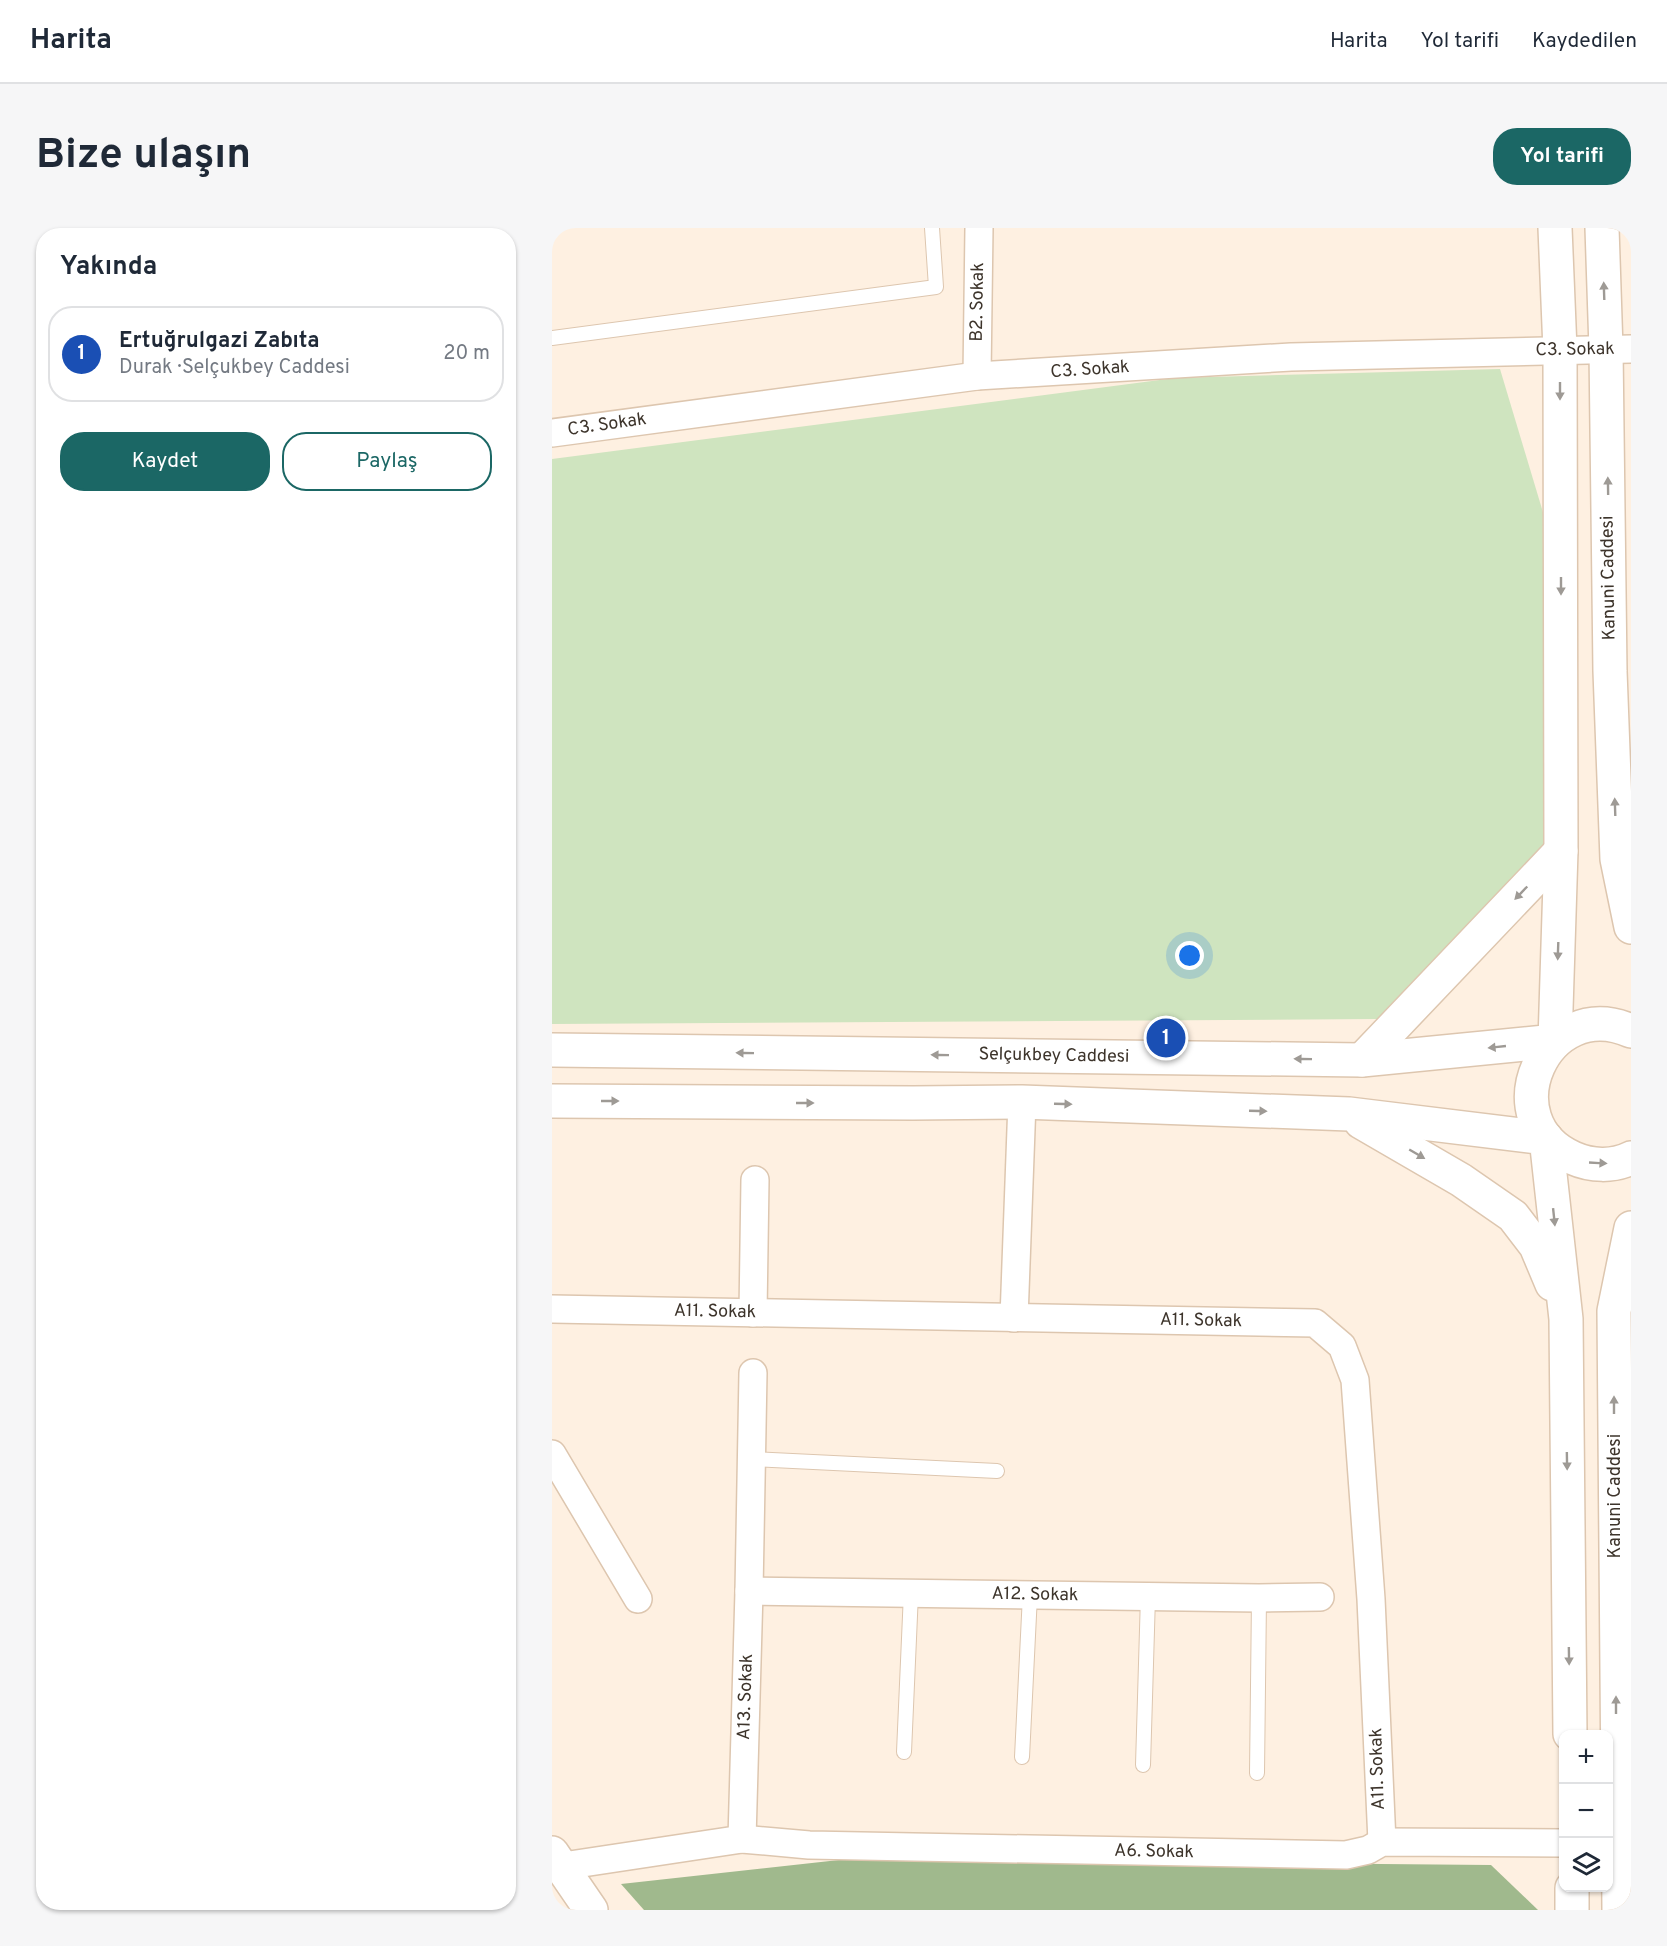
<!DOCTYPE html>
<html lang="tr">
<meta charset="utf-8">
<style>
:root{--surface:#fff;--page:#f6f6f7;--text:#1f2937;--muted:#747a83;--line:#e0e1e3;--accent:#1b6765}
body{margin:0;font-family:Overpass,sans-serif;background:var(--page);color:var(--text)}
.controls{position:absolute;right:18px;bottom:18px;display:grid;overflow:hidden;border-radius:12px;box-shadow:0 2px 4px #0004}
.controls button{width:54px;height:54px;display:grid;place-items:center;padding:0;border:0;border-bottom:2px solid var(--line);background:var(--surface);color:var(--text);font:30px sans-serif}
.you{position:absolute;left:638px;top:728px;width:21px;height:21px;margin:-15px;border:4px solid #fff;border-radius:50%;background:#1a73e8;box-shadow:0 0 0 9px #1a73e833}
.badge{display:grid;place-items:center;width:39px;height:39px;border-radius:50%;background:var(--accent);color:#fff;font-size:20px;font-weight:700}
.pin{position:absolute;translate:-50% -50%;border:3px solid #fff;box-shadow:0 2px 6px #0006}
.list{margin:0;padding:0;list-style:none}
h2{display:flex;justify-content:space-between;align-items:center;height:78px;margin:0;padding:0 24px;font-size:26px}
h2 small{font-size:20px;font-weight:400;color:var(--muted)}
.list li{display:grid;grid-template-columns:39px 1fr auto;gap:18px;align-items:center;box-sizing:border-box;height:96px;margin:0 12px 12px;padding:0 12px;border:2px solid var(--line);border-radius:24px}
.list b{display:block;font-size:22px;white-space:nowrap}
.list p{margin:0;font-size:20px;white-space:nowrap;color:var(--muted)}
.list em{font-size:20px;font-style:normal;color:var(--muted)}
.actions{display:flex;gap:12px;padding:18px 24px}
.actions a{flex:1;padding:14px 0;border:2px solid var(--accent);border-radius:24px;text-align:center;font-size:21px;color:var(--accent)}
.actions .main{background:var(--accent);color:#fff}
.icon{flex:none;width:33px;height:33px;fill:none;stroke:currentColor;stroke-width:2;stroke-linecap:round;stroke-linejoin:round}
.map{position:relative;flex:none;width:1079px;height:1682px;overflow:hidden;border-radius:24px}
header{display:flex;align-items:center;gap:36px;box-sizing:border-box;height:84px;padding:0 30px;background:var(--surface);border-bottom:2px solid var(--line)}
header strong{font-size:28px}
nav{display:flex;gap:33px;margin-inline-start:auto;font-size:21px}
.intro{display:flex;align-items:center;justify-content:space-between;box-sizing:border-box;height:144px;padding:0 36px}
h1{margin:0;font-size:42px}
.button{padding:15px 27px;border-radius:24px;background:var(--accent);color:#fff;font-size:21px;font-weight:700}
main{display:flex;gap:36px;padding:0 36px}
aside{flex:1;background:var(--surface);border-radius:24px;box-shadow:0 2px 4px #0004}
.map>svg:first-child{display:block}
</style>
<header>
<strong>Harita</strong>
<nav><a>Harita</a><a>Yol tarifi</a><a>Kaydedilen</a></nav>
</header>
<div class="intro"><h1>Bize ulaşın</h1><a class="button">Yol tarifi</a></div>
<main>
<aside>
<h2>Yakında<small></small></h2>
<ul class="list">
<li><span class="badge" style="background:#1a4fb4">1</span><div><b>Ertuğrulgazi Zabıta</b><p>Durak · Selçukbey Caddesi</p></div><em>20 m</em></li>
</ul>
<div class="actions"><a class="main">Kaydet</a><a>Paylaş</a></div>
</aside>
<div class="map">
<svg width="1079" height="1682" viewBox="0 0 1079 1682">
<rect width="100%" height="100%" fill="#fef0e1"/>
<path fill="#cfe4bf" d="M948,141l48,160 6,307 -177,183 -825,5v-565l623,-81z"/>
<path fill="#a0b98d" d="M296,1631l643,6 47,45h-894l-23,-26z"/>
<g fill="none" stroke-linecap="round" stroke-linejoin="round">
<g stroke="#ddc6af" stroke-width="16">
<g id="service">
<path d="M0,110l384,-51 -4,-59"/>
<path d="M199,1231l246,12"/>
<path d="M352,1524l7,-159"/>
<path d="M470,1529l8,-162"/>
<path d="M591,1537l5,-169"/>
<path d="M705,1545l2,-175"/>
</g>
</g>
<g stroke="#ddc6af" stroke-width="30">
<g id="minor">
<path d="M425,148l2,-148"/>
<path d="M0,205l425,-57 314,-19 340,-8"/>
<path d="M0,1081l763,14 27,23 13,34 16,219 11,243"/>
<path d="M201,1085l2,-133"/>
<path d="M462,1090l8,-216"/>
<path d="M0,1226l86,145"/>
<path d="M197,1363l510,7 61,-1"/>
<path d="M190,1611l67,6 537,10 22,-5 14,-8 181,1"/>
<path d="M11,1638l179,-27 7,-248 4,-218"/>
</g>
</g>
<g stroke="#ddc6af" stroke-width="36">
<path id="secondary" d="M0,1625l39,57"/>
</g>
<g stroke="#ddc6af" stroke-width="36">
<g id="primary">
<path d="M1050,0l4,121 4,322 7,188 14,68"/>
<path d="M1079,803c-86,-38 -142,90 -58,127 18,8 40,9 58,0"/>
<path d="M0,822l810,10 193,-19 6,-190 -1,-501 -5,-122"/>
<path d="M810,832l199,-209"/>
<path d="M0,873l361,2 109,-1 327,12 197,24 20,181 4,415"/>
<path d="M809,894l100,58 52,36 23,30 16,38"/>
<path d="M1020,1660v22"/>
<path d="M1067,1682l-5,-599 17,-83"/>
</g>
</g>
<use href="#service" stroke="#fff" stroke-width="14"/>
<use href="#minor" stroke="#fff" stroke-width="27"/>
<use href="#secondary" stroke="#fff" stroke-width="33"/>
<use href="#primary" stroke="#fff" stroke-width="33"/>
</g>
<defs><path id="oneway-solid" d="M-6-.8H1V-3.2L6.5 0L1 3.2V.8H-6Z" transform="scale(1.5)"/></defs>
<g fill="#9e9a95">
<use href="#oneway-solid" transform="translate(1052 63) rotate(-92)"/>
<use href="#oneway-solid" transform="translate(1008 163) rotate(90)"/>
<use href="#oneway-solid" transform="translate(1056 258) rotate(-91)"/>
<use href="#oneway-solid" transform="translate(1009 358) rotate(90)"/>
<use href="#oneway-solid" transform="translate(1063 579) rotate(-92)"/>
<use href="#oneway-solid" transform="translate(969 665) rotate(134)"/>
<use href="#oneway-solid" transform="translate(1006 723) rotate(92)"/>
<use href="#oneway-solid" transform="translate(945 819) rotate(174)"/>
<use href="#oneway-solid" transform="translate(193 825) rotate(-179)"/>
<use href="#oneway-solid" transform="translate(388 827) rotate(-179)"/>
<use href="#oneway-solid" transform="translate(751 831) rotate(-179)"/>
<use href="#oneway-solid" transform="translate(58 873)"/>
<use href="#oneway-solid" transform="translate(253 875)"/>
<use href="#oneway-solid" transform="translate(511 876) rotate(2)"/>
<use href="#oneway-solid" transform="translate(706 883) rotate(2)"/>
<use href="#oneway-solid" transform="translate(865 926) rotate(30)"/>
<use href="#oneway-solid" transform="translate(1046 935) rotate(3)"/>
<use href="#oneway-solid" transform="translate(1002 989) rotate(84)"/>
<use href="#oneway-solid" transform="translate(1062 1177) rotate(-90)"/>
<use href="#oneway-solid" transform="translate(1015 1233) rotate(89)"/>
<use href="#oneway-solid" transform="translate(1017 1428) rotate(89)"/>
<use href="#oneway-solid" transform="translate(1064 1477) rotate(-90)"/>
</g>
<g text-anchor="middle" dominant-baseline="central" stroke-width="4.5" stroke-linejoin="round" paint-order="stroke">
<g font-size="18" fill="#3d342b" stroke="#fff">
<text transform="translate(426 74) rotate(-89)">B2. Sokak</text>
<text transform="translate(1023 122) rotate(-1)">C3. Sokak</text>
<text transform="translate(538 142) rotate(-4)">C3. Sokak</text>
<text transform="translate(55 197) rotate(-8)">C3. Sokak</text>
<text transform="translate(1057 350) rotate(-91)">Kanuni Caddesi</text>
<text transform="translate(502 828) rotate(1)">Selçukbey Caddesi</text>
<text transform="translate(163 1084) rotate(1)">A11. Sokak</text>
<text transform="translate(649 1093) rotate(1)">A11. Sokak</text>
<text transform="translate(1063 1268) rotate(-90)">Kanuni Caddesi</text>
<text transform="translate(483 1367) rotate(1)">A12. Sokak</text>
<text transform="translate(194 1469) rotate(-88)">A13. Sokak</text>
<text transform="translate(826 1541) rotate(-92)">A11. Sokak</text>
<text transform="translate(602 1624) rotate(1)">A6. Sokak</text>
</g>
</g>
</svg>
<div class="controls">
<button>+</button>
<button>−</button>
<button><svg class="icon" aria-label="layers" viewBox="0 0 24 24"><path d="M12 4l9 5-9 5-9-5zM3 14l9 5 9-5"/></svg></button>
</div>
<div class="you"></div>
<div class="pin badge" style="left:614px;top:810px;background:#1a4fb4">1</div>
</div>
</main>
